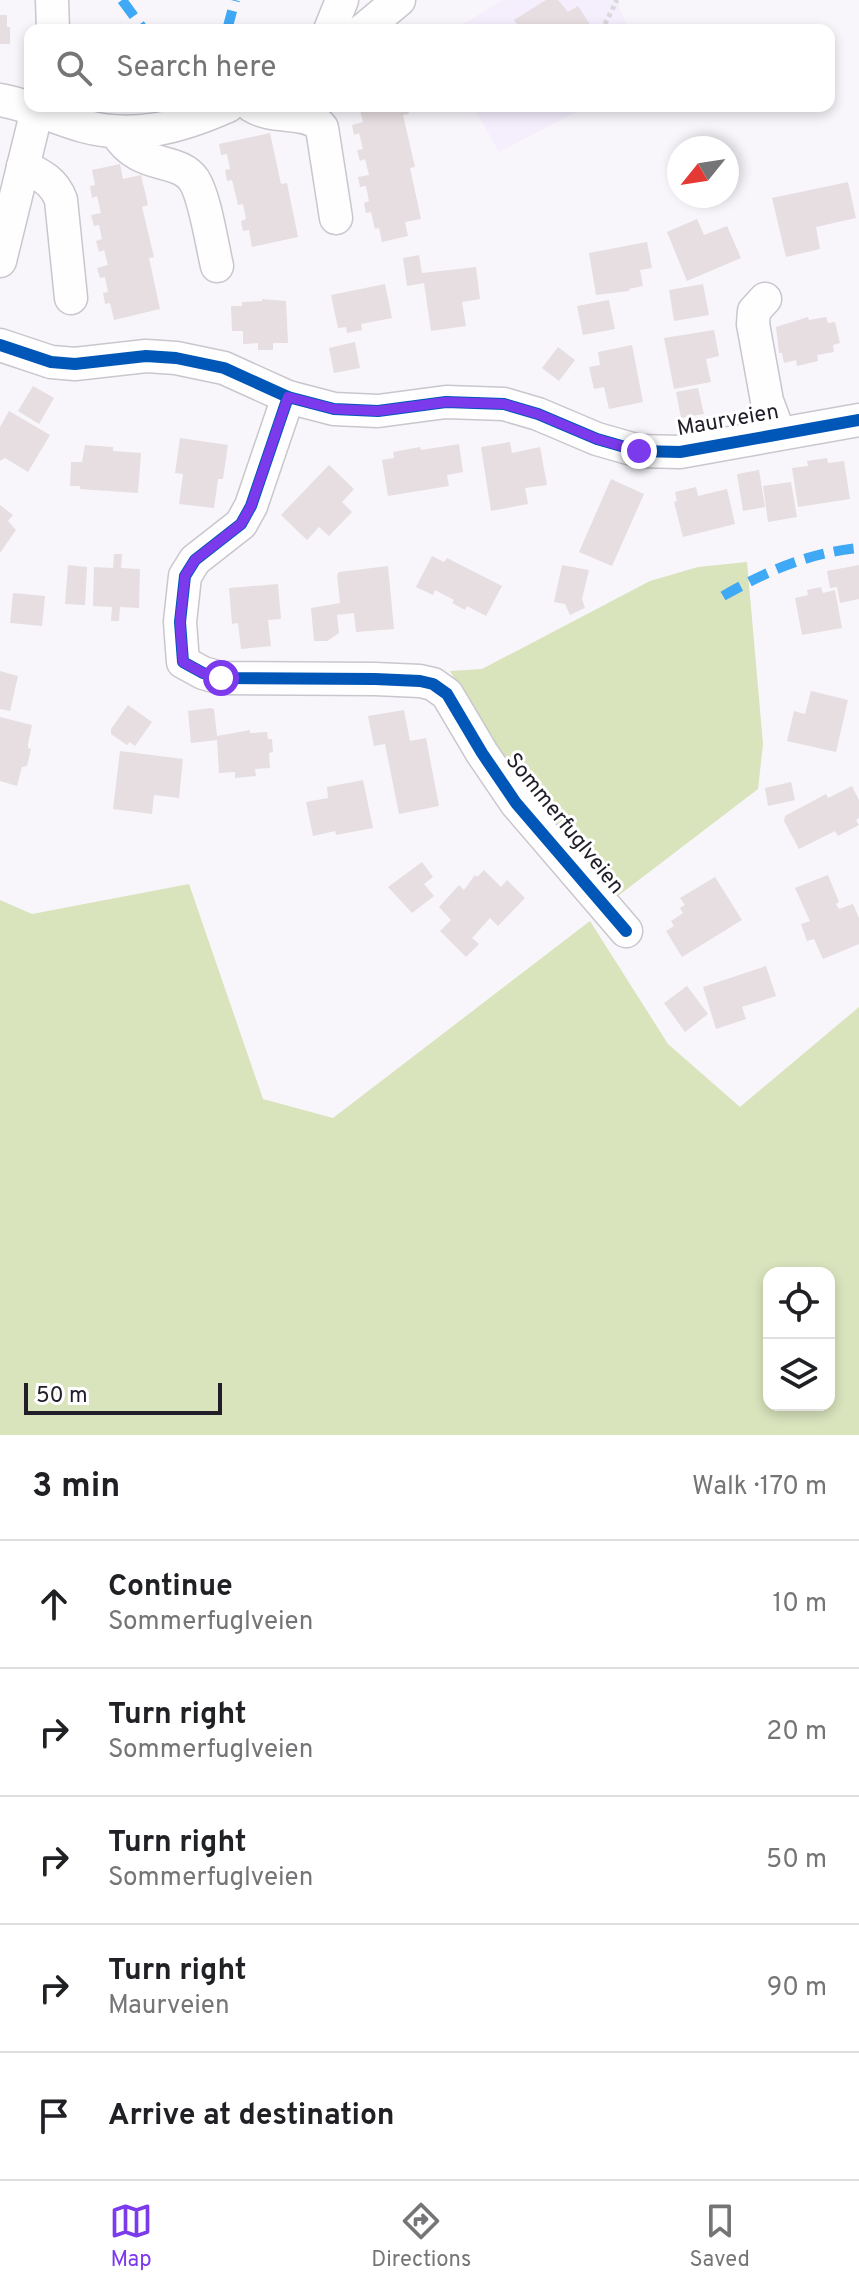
<!DOCTYPE html>
<meta charset="utf-8">
<style>
:root{--surface:#fff;--page:#f2f2f2;--text:#202124;--muted:#757577;--line:#e0e0e0;--accent:#7c3aed}
body{margin:0;font-family:Overpass,sans-serif;background:var(--page);color:var(--text)}
.controls{position:absolute;right:24px;bottom:24px;display:grid;overflow:hidden;border-radius:16px;box-shadow:0 4px 12px #0003}
.controls button{width:72px;height:72px;display:grid;place-items:center;padding:0;border:0;border-bottom:2px solid var(--line);background:var(--surface);color:var(--text);font:40px sans-serif}
.compass{position:absolute;left:667px;top:136px;width:72px;height:72px;border-radius:50%;background:var(--surface);box-shadow:0 4px 12px #0003;rotate:240deg}
.scale{position:absolute;left:24px;bottom:20px;width:198px;box-sizing:border-box;padding-left:8px;border:4px solid #221e29;border-top:0;font-size:22px;line-height:28px;white-space:nowrap;color:#221e29;-webkit-text-stroke:6px #fff;paint-order:stroke}
.stop{position:absolute;width:24px;height:24px;margin:-18px;border:6px solid #7c3aed;border-radius:50%;background:#fff}
.stop.end{background:#7c3aed;border-color:#fff;box-shadow:0 2px 8px #0008}
.list{margin:0;padding:0;list-style:none}
h2{display:flex;justify-content:space-between;align-items:center;height:104px;margin:0;padding:0 32px;font-size:34px}
h2 small{font-size:26px;font-weight:400;color:var(--muted)}
.list li{display:grid;grid-template-columns:52px 1fr auto;gap:24px;align-items:center;box-sizing:border-box;height:128px;padding:0 32px;border-top:2px solid var(--line)}
.list b{display:block;font-size:30px;white-space:nowrap}
.list p{margin:0;font-size:26px;white-space:nowrap;color:var(--muted)}
.list em{font-size:26px;font-style:normal;color:var(--muted)}
.icon{flex:none;width:44px;height:44px;fill:none;stroke:currentColor;stroke-width:2;stroke-linecap:round;stroke-linejoin:round}
.map{position:relative;flex:none;width:859px;height:1435px;overflow:hidden}
.search{position:absolute;background:var(--surface);box-shadow:0 4px 12px #0003;left:24px;right:24px;top:24px;height:88px;display:flex;align-items:center;gap:20px;box-sizing:border-box;padding:0 28px;border-radius:16px;color:var(--muted);font-size:30px}
.sheet{height:744px;background:var(--surface)}
nav{display:flex;justify-content:space-around;align-items:center;box-sizing:border-box;height:112px;border-top:2px solid var(--line);background:var(--surface);font-size:22px;color:var(--muted)}
nav a{display:grid;justify-items:center;gap:4px}
nav .on{color:var(--accent)}
.map>svg:first-child{display:block}
</style>
<div class="map">
<svg width="859" height="1435" viewBox="0 0 859 1435">
<rect width="100%" height="100%" fill="#f8f6fb"/>
<g fill="#f4eefd">
<path d="M502,0h114l13,30h-175z"/>
<path d="M473,106h115l-89,46z"/>
</g>
<g fill="#d9e3bc" fill-rule="evenodd">
<path d="M747,562l16,182 -5,45 -144,110 -101,-120 -63,-108 32,-2 168,-88 48,-14z"/>
<path d="M189,884l74,215 70,19 257,-197 78,123 72,63 119,-100v428h-859v-535l32,14zM769,1273h60v132h-60z"/>
</g>
<g fill="#e6dee0">
<path d="M546,0h12l10,12 10,-6 14,22 -84,2 9,-6 -3,-4z"/>
<path d="M0,15h7v12h3v17h-10z"/>
<path d="M359,106h48l2,8 -6,1 12,52 -5,1 11,51 -16,3 3,14 -26,6 -3,-14 -4,1 -4,-17 -5,1 -2,-10 5,-2 -3,-15 -6,1 -2,-10 11,-2 -4,-16 -5,2 -3,-11 6,-1 -4,-16 -5,2 -2,-10 11,-3z"/>
<path d="M270,133l11,51 6,-1 11,54 -46,10 -3,-17 -6,1 -2,-10 5,-2 -3,-15 -5,1 -6,-25 -5,1 -2,-11 5,-1 -3,-15 -6,1 -2,-11z"/>
<path d="M120,164l3,15 18,-4 7,30 -6,2 12,50 -5,1 11,51 -46,11 -4,-17 -5,1 -2,-11 5,-1 -3,-15 -5,1 -3,-10 11,-3 -4,-15 -5,2 -3,-11 6,-2 -3,-14 -5,1 -3,-11 10,-2 -4,-17 -5,2 -2,-12 5,-1 -3,-15z"/>
<path d="M848,182l8,36 -40,9 4,22 -34,8 -14,-59z"/>
<path d="M697,219l7,16 23,-9 14,32 -54,23 -20,-49z"/>
<path d="M647,242l5,26 -12,2 3,16 -14,3v2l-33,4 -7,-42z"/>
<path d="M419,255l3,18 54,-6 4,32 -18,3 4,24 -35,5 -7,-48 -17,3 -4,-28z"/>
<path d="M385,284l7,34 -31,6 1,6 -15,3 -1,-6 -8,1 -7,-33z"/>
<path d="M703,284l6,31 -35,6 -5,-31z"/>
<path d="M262,299l24,2 2,42h-15v7h-15v-7l-15,1v-13h-11l-1,-25h11v-4l20,-1z"/>
<path d="M609,300l6,29 -32,6 -6,-29z"/>
<path d="M808,317l1,3 17,-3 2,6 7,-1 5,21 -7,2 1,7 -17,3 1,6 -21,5 -1,-6 -12,3 -2,-10h-3l-3,-26z"/>
<path d="M714,330l5,26 -13,3 5,23 -37,7 -10,-51z"/>
<path d="M355,342l5,26 -26,5 -5,-25z"/>
<path d="M632,345l11,57 -34,7 -5,-22 -10,2 -5,-22 11,-2 -2,-13z"/>
<path d="M558,347l17,13 -16,21 -17,-13z"/>
<path d="M33,386l21,12 -15,26 -21,-13z"/>
<path d="M698,388l6,26 -23,4 -5,-26z"/>
<path d="M9,411l41,24 -22,37 -23,-14 -5,3v-34z"/>
<path d="M180,438l48,7 -5,34h-5l-4,29 -35,-4 4,-30 -8,-1z"/>
<path d="M510,442l2,11 28,-6 7,38 -22,3 3,16 -37,7 -10,-64z"/>
<path d="M459,444l4,28 -16,3 2,11 -61,10 -6,-36 12,-2 -1,-6 27,-5 1,3z"/>
<path d="M85,445l28,2v4l28,2 -3,40 -58,-4v-3h-10l1,-24h11z"/>
<path d="M827,458l1,5 16,-2 6,38 -52,8 -6,-39 16,-2 -1,-5z"/>
<path d="M329,465l25,24 -12,13 10,10 -23,24 -10,-9 -12,13 -26,-25z"/>
<path d="M759,470l6,37 -22,4 -6,-37z"/>
<path d="M611,479l33,15 -32,72 -33,-14z"/>
<path d="M791,482l6,35 -29,5 -5,-36z"/>
<path d="M696,487l2,9 29,-7 8,35 -52,13 -9,-35 3,-1 -2,-9z"/>
<path d="M0,505l13,10 -5,6 8,9 -16,23z"/>
<path d="M114,554h8l-1,14 19,1 -1,39 -19,-1 -1,14h-8l1,-14 -19,-1 1,-39 19,1z"/>
<path d="M432,556l12,6 3,-4 55,28 -16,30 -19,-10 -2,4 -13,-7 2,-3 -19,-10 -2,5 -17,-8z"/>
<path d="M68,565l19,2 -2,38 -20,-1z"/>
<path d="M562,565l27,5 -7,29 3,9 -15,7 -5,-11 -11,-2z"/>
<path d="M859,565v34l-19,4 -3,-16 -7,1 -3,-17z"/>
<path d="M388,566l6,63 -38,3 -2,-19 -17,2 2,18 -12,8h-13l-3,-33 29,-5 -3,-28 2,-3z"/>
<path d="M278,584l3,35 -13,1 3,26 -30,3 -3,-26 -6,1 -3,-36z"/>
<path d="M821,587l2,6 12,-3 7,38 -40,7 -7,-37 13,-3 -1,-5z"/>
<path d="M13,593l32,3 -3,30 -32,-3z"/>
<path d="M0,671l18,5 -8,35 -10,-2z"/>
<path d="M811,691l37,9 -12,52 -49,-11 7,-30 11,3z"/>
<path d="M128,705l24,17 -17,24 -5,-4 -3,3 -16,-11v-5z"/>
<path d="M210,708l4,1 3,27 33,-6v3l17,-1 1,7h4l1,13 -4,1 1,15 -15,1 1,7 -21,2v-6l-16,1 -2,-33 -26,3 -3,-32z"/>
<path d="M404,710l6,31 16,-3 13,68 -40,8 -14,-70 -11,2 -6,-30z"/>
<path d="M0,717l32,8 -4,19v4l3,1 -4,17 -5,1 -5,19 -17,-5z"/>
<path d="M120,751l63,8 -4,39 -25,-3 -2,19 -39,-5z"/>
<path d="M363,780l10,48 -37,7 -1,-4 -22,5 -7,-34 22,-4 -1,-11z"/>
<path d="M791,782l4,18 -27,6 -3,-18z"/>
<path d="M852,786l7,14v18l-3,2 3,5 -21,11 -3,-5 -36,18 -15,-28 1,-5 41,-22 2,4z"/>
<path d="M422,862l11,15 -9,7 10,12 -22,17 -24,-26z"/>
<path d="M484,870l17,17 6,-7 18,18 -27,28 -8,-8 -18,20 7,6 -13,13 -26,-26 11,-11 -12,-13 20,-22 5,5 11,-15 2,2z"/>
<path d="M828,875l11,27 -3,2 3,5 14,-5 6,14v26l-36,15 -9,-20 -7,2 -6,-17 9,-3 -15,-33z"/>
<path d="M715,877l27,43 -60,37 -16,-26 8,-5 -3,-5 12,-8 -3,-5 5,-3 -5,-7z"/>
<path d="M766,966l10,30 -34,11 4,12 -30,10 -13,-42z"/>
<path d="M687,986l21,28 -23,18 -21,-29z"/>
</g>
<g fill="none" stroke-linecap="round" stroke-linejoin="round">
<g stroke="#c9c6ce" stroke-width="35">
<g id="minor">
<path d="M52,0l1,30"/>
<path d="M330,30l12,-30"/>
<path d="M363,30l36,-30"/>
<path d="M0,100c29,5 55,18 83,26 52,14 98,1 145,-20"/>
<path d="M252,106c22,14 57,3 70,22l14,90"/>
<path d="M116,132c23,39 62,24 78,48 11,17 18,65 23,86"/>
<path d="M23,166c18,9 31,15 38,34l10,98"/>
<path d="M0,261l38,-155"/>
<path d="M765,299l-11,12 -1,13 14,77 12,32"/>
<path d="M0,345l51,17 24,2 71,-8 30,2 48,10 64,29 46,12 44,2 68,-9 58,2 34,10 59,25 42,12 41,1 179,-32"/>
<path d="M288,397l-37,109 -10,18 -46,36 -10,16 -5,46 3,40 20,11 18,5 154,1 45,2 13,3 14,10 35,59 34,50 110,128"/>
</g>
</g>
<path stroke="#d9d8db" stroke-width="5" stroke-dasharray="4 4" stroke-linecap="butt" d="M605,24l12,-24"/>
<use href="#minor" stroke="#fefefe" stroke-width="32"/>
<g stroke="#3fa9f5" stroke-width="10" stroke-dasharray="20 10" stroke-linecap="butt">
<path d="M122,0l22,30"/>
<path d="M227,30l8,-30"/>
<path d="M723,596c44,-25 85,-43 136,-48"/>
</g>
<g stroke="#fff" stroke-width="17">
<g id="cycleway">
<path d="M0,345l51,17 24,2 71,-8 30,2 48,10 64,29 46,12 44,2 68,-9 58,2 34,10 59,25 42,12 41,1 179,-32"/>
<path d="M288,397l-37,109 -10,18 -46,36 -10,16 -5,46 3,40 20,11 18,5 154,1 45,2 13,3 14,10 35,59 34,50 110,128"/>
</g>
</g>
<use href="#cycleway" stroke="#0057b8" stroke-width="12"/>
</g>
<g fill="none" stroke-linecap="round" stroke-linejoin="round">
<path stroke="#7c3aed" stroke-width="10" d="M221,678l-18,-5 -20,-11 -3,-40 5,-46 10,-16 46,-36 10,-18 37,-109 46,12 44,2 68,-9 58,2 34,10 59,25 42,12"/>
</g>
<g text-anchor="middle" dominant-baseline="central" stroke-width="6" stroke-linejoin="round" paint-order="stroke">
<g font-size="22" fill="#221e29" stroke="#fff">
<text transform="translate(728 421) rotate(-10)">Maurveien</text>
<text transform="translate(564 824) rotate(51)">Sommerfuglveien</text>
</g>
</g>
</svg>
<div class="controls">
<button><svg class="icon" aria-label="locate" viewBox="0 0 24 24"><circle cx="12" cy="12" r="6"/><path d="M12 2v4M12 18v4M2 12h4M18 12h4"/></svg></button>
<button><svg class="icon" aria-label="layers" viewBox="0 0 24 24"><path d="M12 4l9 5-9 5-9-5zM3 14l9 5 9-5"/></svg></button>
</div>
<svg class="compass" viewBox="-18 -18 36 36"><path d="M0-13l5 13h-10z" fill="#e53935"/><path d="M0 13l5-13h-10z" fill="#757577"/></svg>
<div class="scale">50 m</div>
<div class="stop" style="left:221px;top:678px"></div>
<div class="stop end" style="left:639px;top:451px"></div>
<div class="search"><svg class="icon" aria-label="search" viewBox="0 0 24 24"><circle cx="10" cy="10" r="6"/><path d="M15 15l6 6"/></svg>Search here</div>
</div>
<section class="sheet">
<h2>3 min<small>Walk · 170 m</small></h2>
<ul class="list">
<li><svg class="icon" aria-label="ahead" viewBox="0 0 24 24"><path d="M12 20V5M6 11l6-6 6 6"/></svg><div><b>Continue</b><p>Sommerfuglveien</p></div><em>10 m</em></li>
<li><svg class="icon" aria-label="right" viewBox="0 0 24 24"><path d="M7 20v-9h11M14 6l5 5-5 5"/></svg><div><b>Turn right</b><p>Sommerfuglveien</p></div><em>20 m</em></li>
<li><svg class="icon" aria-label="right" viewBox="0 0 24 24"><path d="M7 20v-9h11M14 6l5 5-5 5"/></svg><div><b>Turn right</b><p>Sommerfuglveien</p></div><em>50 m</em></li>
<li><svg class="icon" aria-label="right" viewBox="0 0 24 24"><path d="M7 20v-9h11M14 6l5 5-5 5"/></svg><div><b>Turn right</b><p>Maurveien</p></div><em>90 m</em></li>
<li><svg class="icon" aria-label="arrive" viewBox="0 0 24 24"><path d="M6 21V4h12l-3 4 3 4H6"/></svg><div><b>Arrive at destination</b></div></li>
</ul>
</section>
<nav>
<a class="on"><svg class="icon" aria-label="map" viewBox="0 0 24 24"><path d="M3 6l6-2 6 2 6-2v14l-6 2-6-2-6 2zM9 4v14M15 6v14"/></svg>Map</a>
<a><svg class="icon" aria-label="directions" viewBox="0 0 24 24"><path d="M12 3l9 9-9 9-9-9zM9 14v-3h6M13 9l2 2-2 2"/></svg>Directions</a>
<a><svg class="icon" aria-label="saved" viewBox="0 0 24 24"><path d="M7 4h10v16l-5-4-5 4z"/></svg>Saved</a>
</nav>
